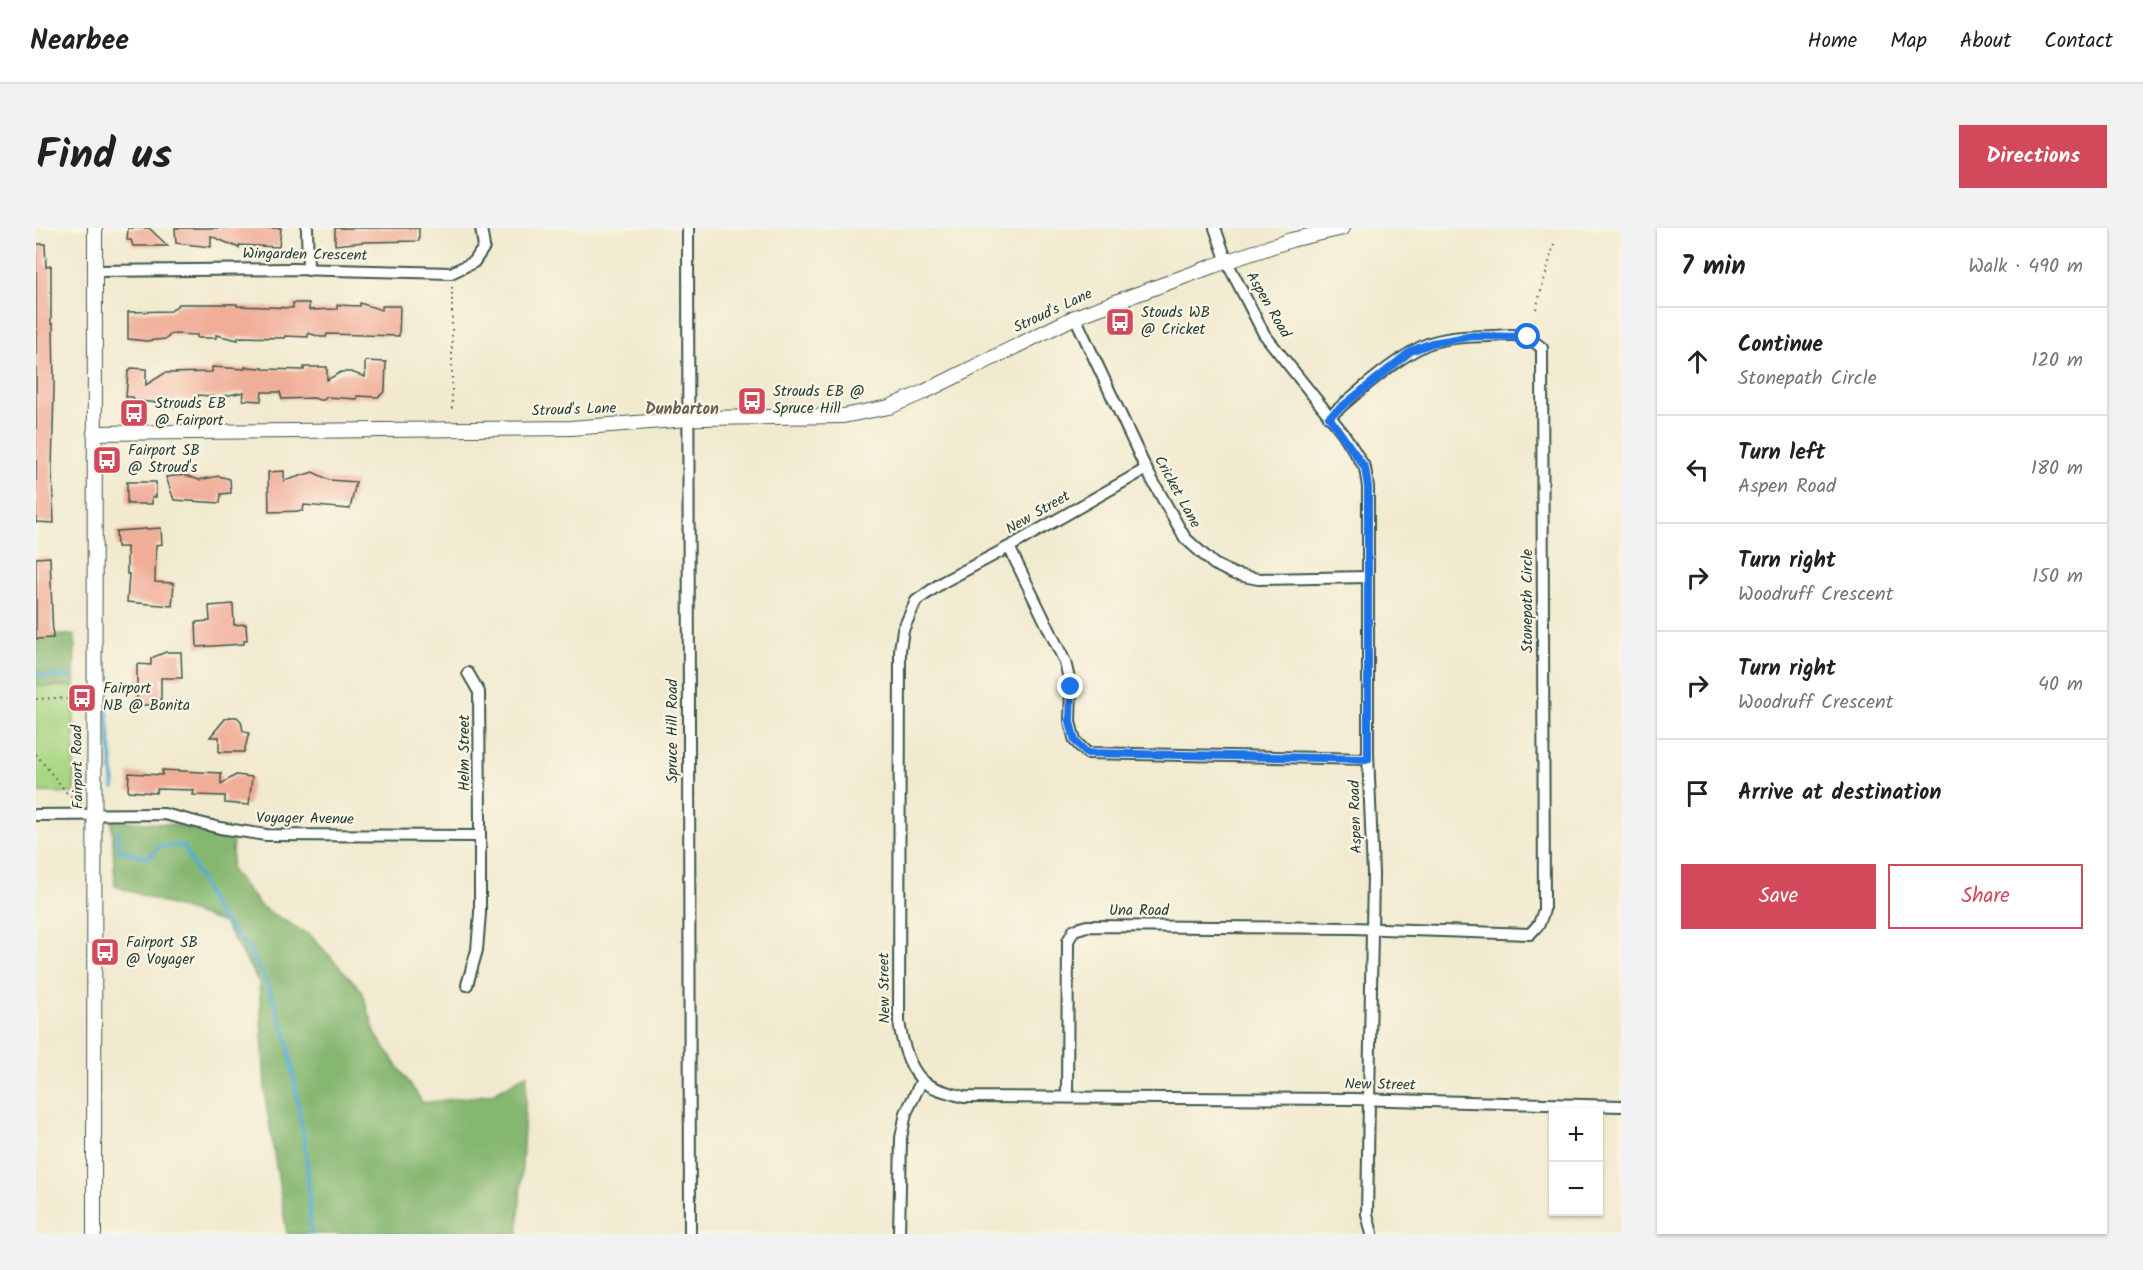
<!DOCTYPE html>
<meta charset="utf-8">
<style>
:root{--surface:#fff;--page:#f2f2f2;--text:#202124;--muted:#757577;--line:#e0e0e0;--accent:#d1495b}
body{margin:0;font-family:Kalam,sans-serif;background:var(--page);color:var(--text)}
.controls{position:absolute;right:18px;bottom:18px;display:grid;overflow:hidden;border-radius:0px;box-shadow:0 2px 4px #0004}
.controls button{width:54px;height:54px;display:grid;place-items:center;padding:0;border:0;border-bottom:2px solid var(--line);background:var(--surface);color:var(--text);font:30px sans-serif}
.stop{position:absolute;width:18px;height:18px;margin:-14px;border:4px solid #1a73e8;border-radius:50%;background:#fff}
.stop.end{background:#1a73e8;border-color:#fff;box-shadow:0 2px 6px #0008}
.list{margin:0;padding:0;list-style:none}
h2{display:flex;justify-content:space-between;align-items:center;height:78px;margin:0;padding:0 24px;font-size:26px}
h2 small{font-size:20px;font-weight:400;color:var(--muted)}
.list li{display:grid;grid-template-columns:39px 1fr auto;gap:18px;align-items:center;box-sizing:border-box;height:108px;padding:0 24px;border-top:2px solid var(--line)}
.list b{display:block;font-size:22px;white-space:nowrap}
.list p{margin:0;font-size:20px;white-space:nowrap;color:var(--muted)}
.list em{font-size:20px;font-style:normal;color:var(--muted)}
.actions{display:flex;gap:12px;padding:18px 24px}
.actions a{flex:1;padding:14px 0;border:2px solid var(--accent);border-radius:0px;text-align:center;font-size:21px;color:var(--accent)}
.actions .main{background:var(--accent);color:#fff}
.icon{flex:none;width:33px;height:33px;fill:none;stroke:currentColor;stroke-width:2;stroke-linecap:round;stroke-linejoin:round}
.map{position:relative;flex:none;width:1585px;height:1006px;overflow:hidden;border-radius:0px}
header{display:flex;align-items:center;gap:36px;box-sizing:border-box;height:84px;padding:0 30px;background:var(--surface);border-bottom:2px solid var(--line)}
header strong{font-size:28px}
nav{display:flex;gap:33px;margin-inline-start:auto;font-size:21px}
.intro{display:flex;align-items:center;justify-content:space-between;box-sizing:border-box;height:144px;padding:0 36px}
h1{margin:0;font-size:42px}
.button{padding:15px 27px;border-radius:0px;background:var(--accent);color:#fff;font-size:21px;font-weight:700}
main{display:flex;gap:36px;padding:0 36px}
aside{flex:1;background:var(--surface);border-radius:0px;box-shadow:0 2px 4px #0004}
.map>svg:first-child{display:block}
</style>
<header>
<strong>Nearbee</strong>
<nav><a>Home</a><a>Map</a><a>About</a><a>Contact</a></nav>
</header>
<div class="intro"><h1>Find us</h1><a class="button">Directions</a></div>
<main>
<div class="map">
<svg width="1585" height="1006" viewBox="0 0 1585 1006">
<rect width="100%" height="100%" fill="#fcf5e5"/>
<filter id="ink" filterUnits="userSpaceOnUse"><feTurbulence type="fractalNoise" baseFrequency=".0167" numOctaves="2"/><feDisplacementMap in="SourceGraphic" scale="12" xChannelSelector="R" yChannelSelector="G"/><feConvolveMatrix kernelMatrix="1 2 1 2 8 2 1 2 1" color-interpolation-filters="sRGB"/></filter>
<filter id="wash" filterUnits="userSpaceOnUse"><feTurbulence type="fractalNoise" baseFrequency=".008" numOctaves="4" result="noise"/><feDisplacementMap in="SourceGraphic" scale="24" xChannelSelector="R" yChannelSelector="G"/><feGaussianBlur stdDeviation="1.35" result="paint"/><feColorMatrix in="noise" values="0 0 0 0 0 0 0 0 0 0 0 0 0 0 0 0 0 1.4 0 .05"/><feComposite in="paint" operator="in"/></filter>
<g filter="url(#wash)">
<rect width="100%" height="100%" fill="#f1eacf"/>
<path fill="#a8d683" stroke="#648a5c" stroke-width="1.5" d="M0,458h38v107l-38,-1z"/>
<g fill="#86b771" stroke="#527a52" stroke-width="1.5">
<path d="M0,407h39l-1,51h-38z"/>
<path d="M76,592l65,5 56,13 -2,32 30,37 50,29 51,55 14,44 47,68 70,-9 34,-20 -9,160h-231l-21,-131 -7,-121 -35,-59 -109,-37z"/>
</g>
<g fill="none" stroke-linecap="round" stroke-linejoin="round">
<g stroke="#52acd0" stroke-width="4">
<path d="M0,447l35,2"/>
<path d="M68,451l10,109"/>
<path d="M82,603l1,19 29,8 12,-12h24l32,66 30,34 20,35 21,56 20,122 4,75"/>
</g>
</g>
<g id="blocks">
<g fill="#f0ae99">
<path d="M92,0h21l19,18h-35l-2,-6h-4z"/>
<path d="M139,0h106l-2,19 -40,-2v3l-28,-12v11l-35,-4z"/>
<path d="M299,0h84v13l-54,1 -30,3z"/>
<path d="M0,16h9l1,23 5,-1v58h2l1,63 -2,84 2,52 -18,-1z"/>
<path d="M257,75h16v7l28,-1v-4l23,1v-3l22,7v-4h18l-1,30 -72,-2 -1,3h-5l-13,-4v4l-23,-1 -1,2 -46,-1v3l-22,-5v3h-19v-3l-26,-1 -5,5 -20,2 -18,-2v-27l43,-1 8,-7h58v2l56,2z"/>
<path d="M329,133l21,1 -1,29 -7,6 -21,-1v3l-31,-2 -2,3h-5l-5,-2 -32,1 -2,-7h-18l-1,9 -18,-1 1,-8 -25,5 -20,-2 -4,5 -19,-1 -1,8 -13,-1v-3l-27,-2 -2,-4h-7l2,-25 3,-4 15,1v16l19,-12 47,-1v-5l33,2v-2l18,1v1l41,1v-3h23v13l14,-8h10l14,5z"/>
<path d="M248,243v10l29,-9 16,8 27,2 -6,27 -46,-4 -1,6 -34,1 -1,-40z"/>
<path d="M148,247l15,5 20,-4 11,3 1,14 -10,1 -1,9 -46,-3 -8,-23z"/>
<path d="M91,254h29v15h-4v7h-25z"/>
<path d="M125,300l1,16 -6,1 -1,37 19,1 -2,23 -45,-4 2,-28h-2v-27h-10l-1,-16z"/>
<path d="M14,329l3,81 -17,1v-81z"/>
<path d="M197,376l1,21 12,-1 1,16h-3v4l-47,3 -1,-25 14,-1 -1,-15z"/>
<path d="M130,424h15l1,26h-21v27h-24v-41l14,1v-7z"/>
<path d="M194,489h7l4,4 2,10 6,2 -5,19h-25v-15h-9l15,-18z"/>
<path d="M126,542l59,3v11l15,-9 16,2 -3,28 -24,-2v-7l-32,-1 1,-5 -37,-1 -1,4 -28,-2 1,-18 33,2z"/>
</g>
</g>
</g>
<g filter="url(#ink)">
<use href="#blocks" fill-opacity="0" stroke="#3e574b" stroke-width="1.5"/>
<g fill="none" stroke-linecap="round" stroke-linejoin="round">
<g stroke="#3e574b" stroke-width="14">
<g id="minor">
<path d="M271,0l1,42"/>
<path d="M652,0l2,1006"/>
<path d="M1179,0l12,34 37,72 79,99 22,35 3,19v267l5,120 -6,340 5,20"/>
<path d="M59,43l198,-2 158,4 23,-11 10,-15 -3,-19"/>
<path d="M1039,89l71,152 39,69 29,26 20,10 24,5 110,-2"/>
<path d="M1110,241l-137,78 -66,35 -27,19 -13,29 -3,20 -1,372c3,19 8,42 22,57 9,10 30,14 43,18l390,2 267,7"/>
<path d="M973,319l56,115 6,25 -1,35 5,19 12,12 281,6"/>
<path d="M0,587l128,-1 56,14 46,7 214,1"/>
<path d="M431,757l10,-35 3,-37v-93l-1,-128 -11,-19"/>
<path d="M1031,868l1,-155 6,-11 13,-4 266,2 177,6 9,-10 5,-14 -2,-562c-20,-17 -27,-13 -52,-12 -19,0 -42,1 -60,7 -31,12 -75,51 -101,74"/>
<path d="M863,1006l2,-96 5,-25 16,-33"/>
</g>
</g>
<g stroke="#3e574b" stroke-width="16">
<g id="tertiary">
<path d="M58,205l477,-5 130,-10 142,-2 46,-9 35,-15 151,-75 138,-51 78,-26 52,-12"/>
<path d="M58,1006l1,-1006"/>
</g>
</g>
<g stroke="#3e574b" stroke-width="2" stroke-dasharray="1.5 4.5" stroke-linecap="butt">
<path d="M416,59v124"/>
<path d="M1500,81l19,-68"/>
<path d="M0,471l20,-1 22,2"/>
<path d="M0,526l30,38 16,12"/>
</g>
<use href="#minor" stroke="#fff" stroke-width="10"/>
<use href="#tertiary" stroke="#fff" stroke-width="14"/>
</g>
</g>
<g fill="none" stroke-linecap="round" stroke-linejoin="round" filter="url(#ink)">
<path stroke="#1a73e8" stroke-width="8" d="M1035,459l-1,35 5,19 12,12 281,6v-272l-3,-19 -36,-51 82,-66 21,-8 41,-7 55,1"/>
</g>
<defs>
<g id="bus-square" transform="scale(1.5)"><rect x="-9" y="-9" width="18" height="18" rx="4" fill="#d1495b" stroke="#fcf5e5"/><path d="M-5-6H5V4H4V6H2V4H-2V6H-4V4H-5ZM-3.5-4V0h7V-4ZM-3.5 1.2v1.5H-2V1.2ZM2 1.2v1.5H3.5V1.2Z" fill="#fff"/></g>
</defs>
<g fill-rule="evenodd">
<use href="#bus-square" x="1084" y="94"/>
<use href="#bus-square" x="716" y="173"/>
<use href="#bus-square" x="98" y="185"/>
<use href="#bus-square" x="71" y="232"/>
<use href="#bus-square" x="46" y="470"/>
<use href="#bus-square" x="69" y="724"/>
</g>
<g text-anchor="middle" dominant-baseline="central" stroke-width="4.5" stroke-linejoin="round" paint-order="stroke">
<g font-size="15" fill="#1f3d34" stroke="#fcf5e5">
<text transform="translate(269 27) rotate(1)">Wingarden Crescent</text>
<text transform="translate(1232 77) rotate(60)">Aspen Road</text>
<text transform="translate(1017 83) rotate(-25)">Stroud's Lane</text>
<text transform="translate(538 182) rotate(-2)">Stroud's Lane</text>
<text transform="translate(1141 264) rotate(61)">Cricket Lane</text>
<text transform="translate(1002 285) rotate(-30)">New Street</text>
<text transform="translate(1492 373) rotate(-90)">Stonepath Circle</text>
<text transform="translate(637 503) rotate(-90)">Spruce Hill Road</text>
<text transform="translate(429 525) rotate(-90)">Helm Street</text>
<text transform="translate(42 539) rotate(-91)">Fairport Road</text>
<text transform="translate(1320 589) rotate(-92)">Aspen Road</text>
<text transform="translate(269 591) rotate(1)">Voyager Avenue</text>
<text x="1103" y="683">Una Road</text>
<text transform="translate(849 760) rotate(-91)">New Street</text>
<text transform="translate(1344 857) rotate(1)">New Street</text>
</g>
<g font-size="15" fill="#1f3d34" stroke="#fcf5e5" text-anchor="start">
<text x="1105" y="85">Stouds WB<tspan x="1105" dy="17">@ Cricket</tspan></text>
<text x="737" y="164">Strouds EB @<tspan x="737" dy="17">Spruce Hill</tspan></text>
<text x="119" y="176">Strouds EB<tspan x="119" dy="17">@ Fairport</tspan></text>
<text x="92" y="223">Fairport SB<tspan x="92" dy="17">@ Stroud's</tspan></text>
<text x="67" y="461">Fairport<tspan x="67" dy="17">NB @ Bonita</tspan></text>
<text x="90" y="715">Fairport SB<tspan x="90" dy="17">@ Voyager</tspan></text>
</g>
<g font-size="16" font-weight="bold" fill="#686557" stroke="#fcf5e5">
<text x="646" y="181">Dunbarton</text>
</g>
</g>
</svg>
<div class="controls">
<button>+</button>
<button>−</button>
</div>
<div class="stop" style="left:1492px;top:109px"></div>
<div class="stop end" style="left:1035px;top:459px"></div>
</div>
<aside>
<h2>7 min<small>Walk · 490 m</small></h2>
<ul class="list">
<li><svg class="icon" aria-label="ahead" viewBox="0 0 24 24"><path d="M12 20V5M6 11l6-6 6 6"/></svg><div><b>Continue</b><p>Stonepath Circle</p></div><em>120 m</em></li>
<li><svg class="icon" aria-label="left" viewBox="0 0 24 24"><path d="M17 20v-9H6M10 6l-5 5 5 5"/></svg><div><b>Turn left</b><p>Aspen Road</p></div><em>180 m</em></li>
<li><svg class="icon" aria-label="right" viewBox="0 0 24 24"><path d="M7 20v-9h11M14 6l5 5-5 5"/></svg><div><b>Turn right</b><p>Woodruff Crescent</p></div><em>150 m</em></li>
<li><svg class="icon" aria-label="right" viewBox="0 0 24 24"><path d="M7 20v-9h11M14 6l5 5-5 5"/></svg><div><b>Turn right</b><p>Woodruff Crescent</p></div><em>40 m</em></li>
<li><svg class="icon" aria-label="arrive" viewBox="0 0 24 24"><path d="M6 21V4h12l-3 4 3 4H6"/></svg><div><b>Arrive at destination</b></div></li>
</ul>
<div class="actions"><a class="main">Save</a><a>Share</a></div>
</aside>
</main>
